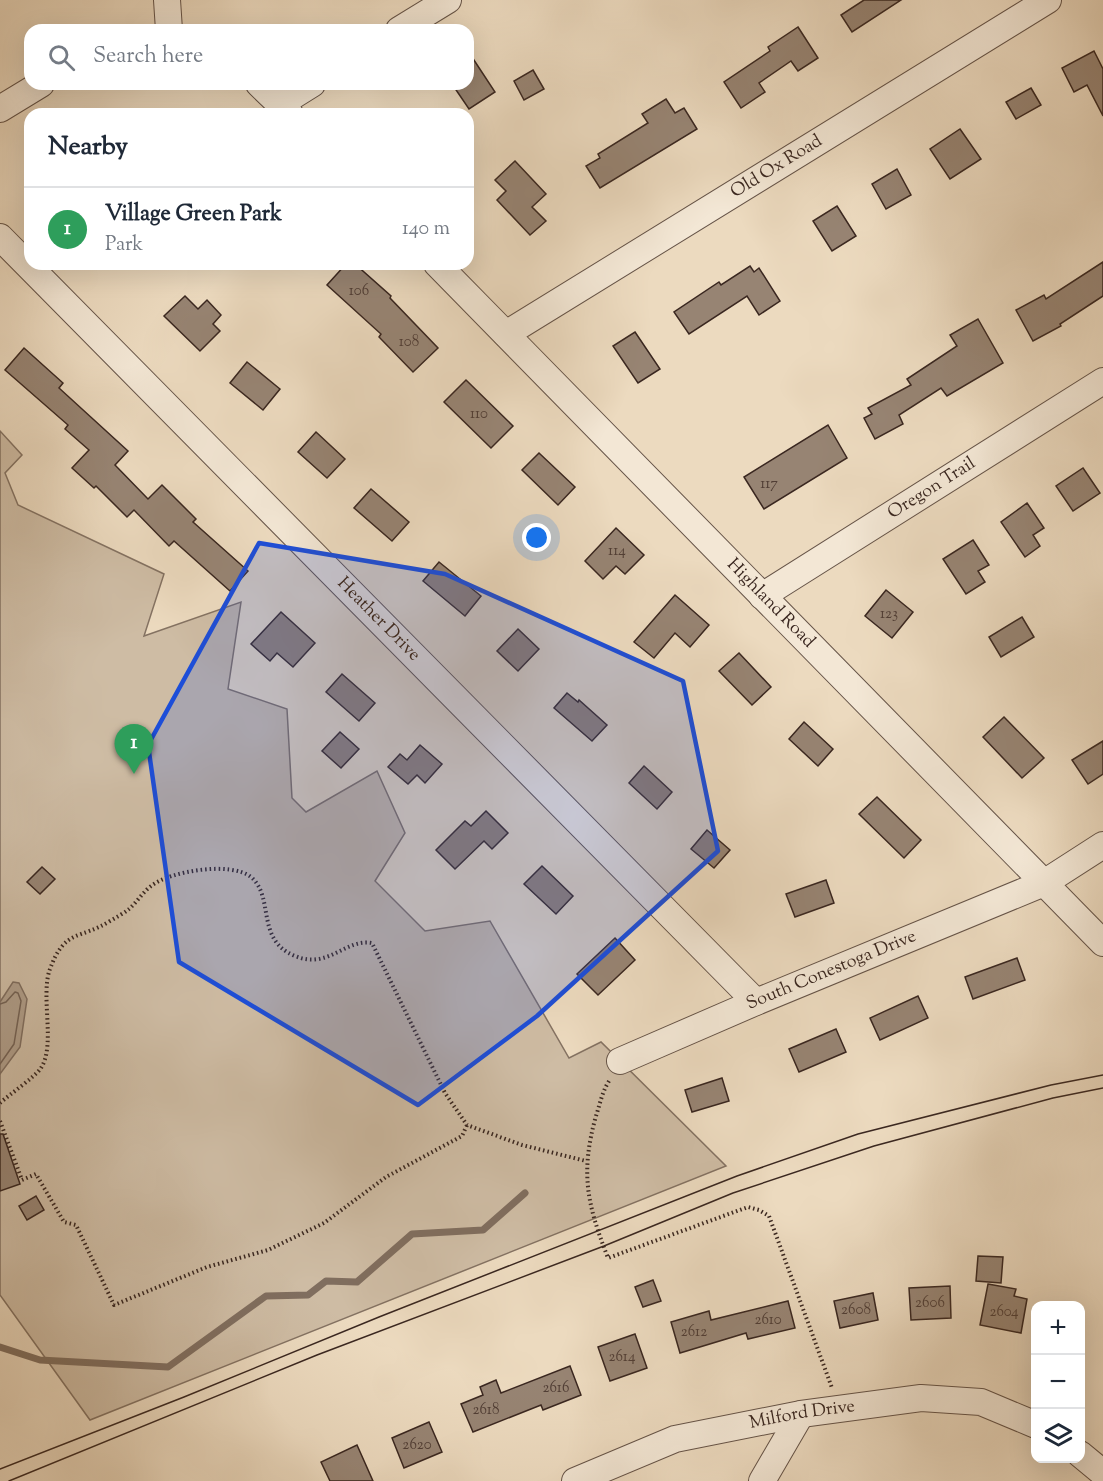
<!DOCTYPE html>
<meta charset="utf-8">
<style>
:root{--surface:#fff;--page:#f6f6f7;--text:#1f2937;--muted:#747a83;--line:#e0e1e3;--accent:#0f766e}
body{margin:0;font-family:"Sorts Mill Goudy",serif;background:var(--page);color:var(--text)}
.controls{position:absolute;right:18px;bottom:18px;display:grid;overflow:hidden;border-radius:12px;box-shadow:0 6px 24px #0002}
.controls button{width:54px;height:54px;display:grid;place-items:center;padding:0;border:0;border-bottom:2px solid var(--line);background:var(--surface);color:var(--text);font:30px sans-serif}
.you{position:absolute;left:537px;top:538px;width:21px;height:21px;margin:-15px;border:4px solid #fff;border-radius:50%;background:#1a73e8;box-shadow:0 0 0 9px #1a73e833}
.badge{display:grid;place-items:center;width:39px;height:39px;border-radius:50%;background:var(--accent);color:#fff;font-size:20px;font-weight:700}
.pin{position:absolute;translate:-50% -50px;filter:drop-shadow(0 2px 3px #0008)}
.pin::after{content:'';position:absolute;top:32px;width:21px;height:18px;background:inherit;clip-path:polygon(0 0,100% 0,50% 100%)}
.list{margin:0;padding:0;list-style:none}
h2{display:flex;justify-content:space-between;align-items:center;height:78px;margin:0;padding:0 24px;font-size:26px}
h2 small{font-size:20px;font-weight:400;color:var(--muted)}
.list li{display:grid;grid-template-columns:39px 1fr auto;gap:18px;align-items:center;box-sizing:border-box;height:84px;padding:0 24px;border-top:2px solid var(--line)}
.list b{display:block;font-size:22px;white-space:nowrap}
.list p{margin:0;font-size:20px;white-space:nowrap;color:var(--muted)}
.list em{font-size:20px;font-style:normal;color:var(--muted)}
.icon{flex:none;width:33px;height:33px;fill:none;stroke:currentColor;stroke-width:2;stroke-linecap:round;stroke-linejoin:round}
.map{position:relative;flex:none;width:1103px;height:1481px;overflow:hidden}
.search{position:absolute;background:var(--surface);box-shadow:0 6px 24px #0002;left:24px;top:24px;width:450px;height:66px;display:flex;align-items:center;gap:15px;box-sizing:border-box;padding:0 21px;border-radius:18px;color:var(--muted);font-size:22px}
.panel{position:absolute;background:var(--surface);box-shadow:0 6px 24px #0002;left:24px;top:108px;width:450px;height:162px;border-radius:18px}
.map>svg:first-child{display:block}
</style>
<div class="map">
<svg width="1103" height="1481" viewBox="0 0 1103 1481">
<rect width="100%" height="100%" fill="#ecdabf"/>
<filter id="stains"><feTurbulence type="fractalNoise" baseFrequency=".00333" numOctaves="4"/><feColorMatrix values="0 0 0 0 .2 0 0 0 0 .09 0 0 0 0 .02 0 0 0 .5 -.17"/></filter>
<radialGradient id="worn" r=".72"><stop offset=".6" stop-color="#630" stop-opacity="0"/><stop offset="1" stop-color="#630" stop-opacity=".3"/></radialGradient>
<path fill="#cebca4" stroke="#847262" stroke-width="1.5" d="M0,431l22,24 -17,18 13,32 146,69 -20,62 97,-34 -13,87 59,20 5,89 14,14 71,-41 28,62 -30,48 50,50 65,-10 79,137 32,-16 125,124 -636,254 -90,-125z"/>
<path fill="#af9d89" stroke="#806e5f" stroke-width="1.5" d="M13,982l6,1 8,16 -7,48 -20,27v-72z"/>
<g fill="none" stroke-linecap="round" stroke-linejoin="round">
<path stroke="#746254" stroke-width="1.5" d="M0,1004l6,-2 9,-10 3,1 3,8 -7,43 -14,20"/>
<path stroke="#806e5f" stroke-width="7" d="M0,1347l40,13 128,7 98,-71 42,-1 18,-14 31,1 55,-48 71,-4 42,-37"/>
</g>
<g fill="#978473" stroke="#3a2720" stroke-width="1.5">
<path d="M864,0h37l-49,32 -11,-17z"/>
<path d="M798,27l20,31 -20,13 -7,-10 -32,22 6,9 -24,16 -17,-26 46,-31 -2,-4z"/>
<path d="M468,51l27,41 -26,17 -17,-25h16z"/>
<path d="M1094,51l9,18v47l-16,-31 -13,7 -12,-24z"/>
<path d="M533,70l11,19 -20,11 -10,-19z"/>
<path d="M1031,88l10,17 -25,14 -10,-17z"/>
<path d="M666,99l9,14 9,-5 13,21 -97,59 -14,-22 14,-8 -2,-4 50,-31 -6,-9z"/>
<path d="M960,129l21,30 -31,20 -20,-30z"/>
<path d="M515,161l31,33 -14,13 14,14 -16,14 -33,-35 9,-9 -11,-11z"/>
<path d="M897,169l14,26 -25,14 -14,-25z"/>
<path d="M837,206l19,30 -24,15 -19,-30z"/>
<path d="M1103,262v34l-43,28 1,2 -28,15 -17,-31 28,-15 2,4z"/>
<path d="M346,264h9l36,32 -1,2 48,50 -25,24 -34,-35 2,-3 -54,-49z"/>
<path d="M750,266l4,6 5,-4 21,33 -21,14 -12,-19 -58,38 -15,-22 45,-30 2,3z"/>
<path d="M185,296l13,13 9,-9 14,15 -8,9 7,7 -20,20 -36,-35z"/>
<path d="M978,319l25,44 -56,33 -6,-8 -42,27 4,9 -28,15 -11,-21 8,-4 -4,-6 43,-23 -4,-6 50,-33 -7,-11z"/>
<path d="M635,332l25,37 -22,14 -25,-37z"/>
<path d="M24,348l39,35 -4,5 69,63 -13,14 33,34 14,-14 34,34 -3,3 55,49 -18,20 -56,-50 -5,5 -35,-36 -7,7 -31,-31 -2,2 -22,-20 17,-18 -24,-21 3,-4 -63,-55z"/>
<path d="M247,362l33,27 -17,21 -33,-27z"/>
<path d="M466,380l47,46 -22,22 -47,-46z"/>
<path d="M828,425l19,33 -83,51 -20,-32z"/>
<path d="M316,432l29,27 -18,19 -29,-26z"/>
<path d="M539,453l36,34 -17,18 -36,-35z"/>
<path d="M1083,468l17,25 -27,18 -17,-25z"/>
<path d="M371,489l38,33 -17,19 -38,-33z"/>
<path d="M1027,503l17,25 -11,7 7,11 -15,11 -24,-35z"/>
<path d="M616,528l28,27 -19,19 -9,-8 -13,13 -18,-18z"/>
<path d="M973,540l16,25 -11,6 7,11 -19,12 -23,-35z"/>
<path d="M439,562l42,34 -16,20 -42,-35z"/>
<path d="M886,590l27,22 -21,26 -27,-22z"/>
<path d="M675,595l34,30 -19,22 -15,-14 -21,25 -20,-16z"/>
<path d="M281,612l34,31 -22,24 -16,-14 -7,8 -19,-17z"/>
<path d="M1022,617l12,20 -33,20 -12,-20z"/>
<path d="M518,629l21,20 -21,22 -21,-20z"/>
<path d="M739,653l32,34 -19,18 -33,-34z"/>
<path d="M342,674l33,29 -16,18 -33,-29z"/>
<path d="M567,693l11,9 1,-2 28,25 -15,16 -38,-33z"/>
<path d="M1004,717l40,41 -22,20 -39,-41z"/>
<path d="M804,722l29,27 -15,17 -29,-27z"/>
<path d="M340,732l19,17 -18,19 -19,-17z"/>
<path d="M1103,741v33l-15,10 -16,-24z"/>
<path d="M420,745l22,19 -17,19 -8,-8 -9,9 -20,-17 12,-13 7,6z"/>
<path d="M644,766l28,26 -15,17 -28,-26z"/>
<path d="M877,797l44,43 -17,18 -45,-44z"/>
<path d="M486,811l22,22 -16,16 -8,-8 -29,28 -19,-19 29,-29 6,5z"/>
<path d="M707,830l23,20 -16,18 -23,-19z"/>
<path d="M542,866l31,30 -17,18 -32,-30z"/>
<path d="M42,867l13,12 -15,15 -13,-12z"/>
<path d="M826,880l8,23 -39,14 -9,-23z"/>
<path d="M615,938l20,22 -37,35 -21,-21z"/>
<path d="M1017,958l8,22 -52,19 -8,-22z"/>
<path d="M918,996l10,22 -48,22 -10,-22z"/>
<path d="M836,1029l10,23 -47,20 -10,-23z"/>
<path d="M722,1078l7,23 -37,11 -7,-22z"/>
<path d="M0,1134h3l17,50 -20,7z"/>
<path d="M36,1196l8,14 -17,10 -8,-14z"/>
<path d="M978,1256l25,1 -2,26 -25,-2z"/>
<path d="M653,1280l8,21 -18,6 -8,-20z"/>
<path d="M988,1284l28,5 -2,7 13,3 -6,34 -41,-8z"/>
<path d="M950,1286l1,32 -40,2 -2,-32z"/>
<path d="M873,1293l5,27 -38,8 -6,-27z"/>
<path d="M788,1301l7,27 -47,11 -2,-6 -66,20 -9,-31 38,-11 2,9z"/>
<path d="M635,1334l12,34 -37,13 -12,-34z"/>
<path d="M570,1366l11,29 -38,15 -2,-5 -68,27 -12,-28 22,-9 -3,-8 16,-7 5,13z"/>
<path d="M429,1422l13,30 -38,16 -12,-30z"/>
<path d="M357,1445l16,36h-43l-9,-19z"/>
</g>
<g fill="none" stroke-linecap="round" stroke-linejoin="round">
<g stroke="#665448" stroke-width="28">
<g id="minor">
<path d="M167,0l2,30"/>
<path d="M399,30l49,-30"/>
<path d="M259,84l31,30"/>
<path d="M280,104l32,-20"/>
<path d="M0,109l41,-25"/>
<path id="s1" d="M0,237l756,765"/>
<path id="s2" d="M437,264l666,679"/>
<path id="s3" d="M506,334l542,-334"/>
<path id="s4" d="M762,596l341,-215"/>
<path id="s5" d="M620,1061l136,-59 288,-119 59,-38"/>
<path d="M1080,1454l23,19"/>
<path id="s6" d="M575,1481l100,-42 126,-25 120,-16 60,4 55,23"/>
<path d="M762,1481l39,-67"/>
</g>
</g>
<g stroke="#3a2720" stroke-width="4" stroke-dasharray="1.5 3" stroke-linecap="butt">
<path d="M609,1081c-7,11 -9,23 -13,35 -16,57 -9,88 12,142l140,-51 11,3 10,6 63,172"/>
<path d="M0,1103c10,-9 35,-26 41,-35 15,-23 -1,-73 9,-99 15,-41 30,-29 60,-48 7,-4 14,-8 19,-12 8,-7 14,-17 22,-23 19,-15 80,-25 100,-9 24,20 4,63 44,79 33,14 51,-18 77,-13l73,150 22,32 55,20 64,16"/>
<path d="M0,1121l22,59 14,-6 28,48 12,3 38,80 93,-38 61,-17 56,-27 62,-46 76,-41 5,-11"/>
</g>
<use href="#minor" stroke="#f3e7d5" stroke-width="26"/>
<g stroke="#3a2720" stroke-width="1.5">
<path d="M0,1469l184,-72 195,-80 358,-141 121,-42 193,-49 52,-10"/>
<path d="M9,1481l308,-126 287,-109 129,-53 141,-47 179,-48 50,-10"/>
</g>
</g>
<path fill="#1d4ed8" fill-opacity="0.2" stroke="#1d4ed8" stroke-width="4.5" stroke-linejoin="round" d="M259,543l186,31 238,107 35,170 -181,165 -119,89 -239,-143 -31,-217z"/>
<g text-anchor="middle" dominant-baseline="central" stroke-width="4.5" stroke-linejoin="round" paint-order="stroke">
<g font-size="15" fill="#513e35">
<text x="359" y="291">106</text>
<text x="409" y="342">108</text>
<text x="479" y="414">110</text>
<text x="769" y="484">117</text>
<text x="617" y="551">114</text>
<text x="889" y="614">123</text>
<text x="930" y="1303">2606</text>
<text x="856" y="1310">2608</text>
<text x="1004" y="1312">2604</text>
<text x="768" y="1320">2610</text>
<text x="694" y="1332">2612</text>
<text x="622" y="1357">2614</text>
<text x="556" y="1388">2616</text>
<text x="486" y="1410">2618</text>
<text x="417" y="1445">2620</text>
</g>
<g font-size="18" fill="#3a2720" stroke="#f3e7d5">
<text stroke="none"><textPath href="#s3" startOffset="318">Old Ox Road</textPath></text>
<text stroke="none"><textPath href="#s4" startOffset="201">Oregon Trail</textPath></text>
<text stroke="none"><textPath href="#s2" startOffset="476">Highland Road</textPath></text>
<text stroke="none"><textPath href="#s1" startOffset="538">Heather Drive</textPath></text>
<text stroke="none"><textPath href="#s5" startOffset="230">South Conestoga Drive</textPath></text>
<text stroke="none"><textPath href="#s6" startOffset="238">Milford Drive</textPath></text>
</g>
</g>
<rect width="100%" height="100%" filter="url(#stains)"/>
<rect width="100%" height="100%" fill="url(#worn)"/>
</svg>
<div class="controls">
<button>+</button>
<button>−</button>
<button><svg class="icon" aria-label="layers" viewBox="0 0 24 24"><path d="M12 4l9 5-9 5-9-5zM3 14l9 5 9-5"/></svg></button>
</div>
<div class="you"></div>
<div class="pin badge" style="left:134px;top:774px;background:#2e9e5b">1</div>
<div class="search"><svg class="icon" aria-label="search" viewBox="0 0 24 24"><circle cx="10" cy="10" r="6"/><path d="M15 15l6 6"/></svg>Search here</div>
<section class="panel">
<h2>Nearby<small></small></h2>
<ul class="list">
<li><span class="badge" style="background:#2e9e5b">1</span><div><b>Village Green Park</b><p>Park</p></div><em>140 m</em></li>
</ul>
</section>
</div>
